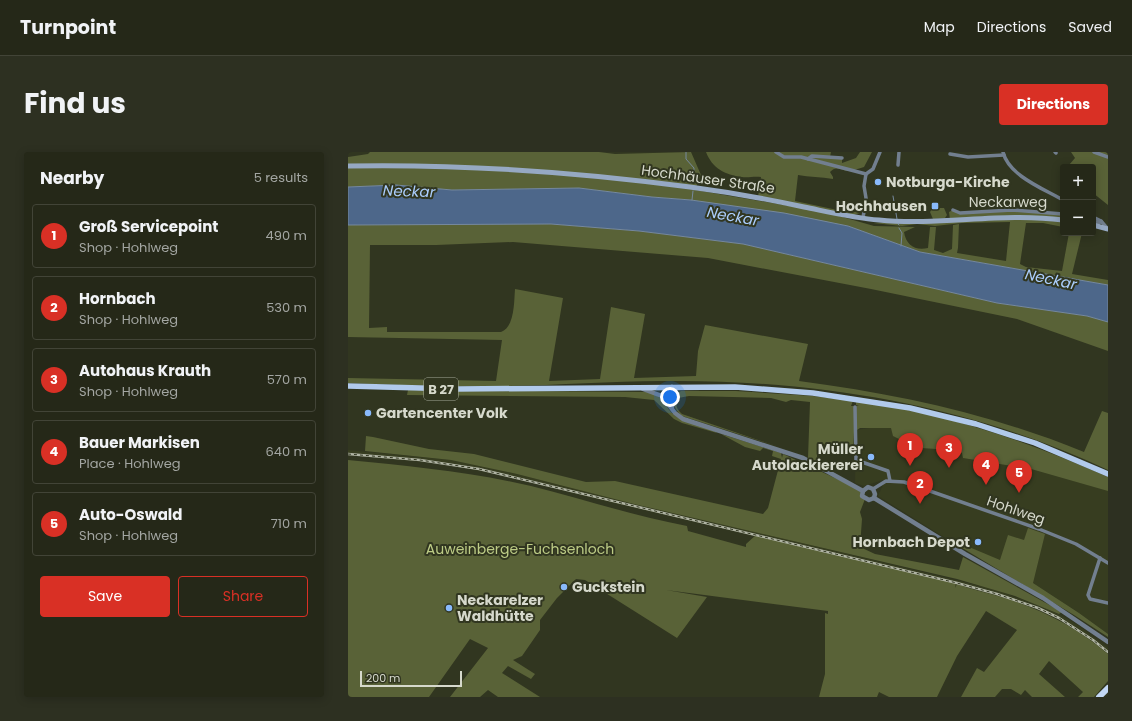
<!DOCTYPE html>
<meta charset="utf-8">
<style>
:root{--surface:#252818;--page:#2d3021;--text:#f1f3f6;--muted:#a3a6a2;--line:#424437;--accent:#d93025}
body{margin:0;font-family:Poppins,sans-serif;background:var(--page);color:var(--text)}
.controls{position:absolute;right:12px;top:12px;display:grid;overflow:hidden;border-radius:4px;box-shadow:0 2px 10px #0003}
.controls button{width:36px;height:36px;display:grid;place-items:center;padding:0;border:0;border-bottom:1px solid var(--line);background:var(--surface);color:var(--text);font:20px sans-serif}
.scale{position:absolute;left:12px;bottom:10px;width:102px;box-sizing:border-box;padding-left:4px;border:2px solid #d6d9cc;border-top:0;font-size:11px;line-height:14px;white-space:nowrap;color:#d6d9cc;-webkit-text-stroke:3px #313620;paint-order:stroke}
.you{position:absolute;left:322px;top:245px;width:14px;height:14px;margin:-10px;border:3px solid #fff;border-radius:50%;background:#1a73e8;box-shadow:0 0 0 6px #1a73e833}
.badge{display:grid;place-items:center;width:26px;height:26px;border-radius:50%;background:var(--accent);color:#fff;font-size:13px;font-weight:700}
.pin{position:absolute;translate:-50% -33px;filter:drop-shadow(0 1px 2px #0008)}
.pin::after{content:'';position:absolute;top:21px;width:14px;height:12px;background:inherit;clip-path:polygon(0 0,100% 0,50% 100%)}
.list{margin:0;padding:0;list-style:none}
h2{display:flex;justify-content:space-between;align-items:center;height:52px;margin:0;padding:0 16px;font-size:17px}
h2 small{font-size:13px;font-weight:400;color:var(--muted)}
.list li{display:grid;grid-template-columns:26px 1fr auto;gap:12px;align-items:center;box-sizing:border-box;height:64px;margin:0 8px 8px;padding:0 8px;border:1px solid var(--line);border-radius:4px}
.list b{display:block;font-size:15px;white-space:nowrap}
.list p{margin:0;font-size:13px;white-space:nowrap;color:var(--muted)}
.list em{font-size:13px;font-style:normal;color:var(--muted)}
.actions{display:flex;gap:8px;padding:12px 16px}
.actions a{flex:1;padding:9px 0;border:1px solid var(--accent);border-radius:4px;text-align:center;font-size:14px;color:var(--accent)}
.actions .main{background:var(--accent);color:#fff}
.map{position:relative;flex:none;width:760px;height:545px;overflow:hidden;border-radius:4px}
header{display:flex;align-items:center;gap:24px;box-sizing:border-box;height:56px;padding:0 20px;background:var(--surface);border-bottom:1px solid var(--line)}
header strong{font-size:19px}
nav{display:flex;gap:22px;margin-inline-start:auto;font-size:14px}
.intro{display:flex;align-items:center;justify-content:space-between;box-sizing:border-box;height:96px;padding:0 24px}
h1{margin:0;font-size:28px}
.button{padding:10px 18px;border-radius:4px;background:var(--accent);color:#fff;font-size:14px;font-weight:700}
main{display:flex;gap:24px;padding:0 24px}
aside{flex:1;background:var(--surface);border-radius:4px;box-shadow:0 2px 10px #0003}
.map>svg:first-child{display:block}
</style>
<header>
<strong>Turnpoint</strong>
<nav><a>Map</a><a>Directions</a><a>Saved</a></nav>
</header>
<div class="intro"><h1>Find us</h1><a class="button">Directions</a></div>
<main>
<aside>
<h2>Nearby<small>5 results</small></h2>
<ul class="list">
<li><span class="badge">1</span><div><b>Groß Servicepoint</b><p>Shop · Hohlweg</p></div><em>490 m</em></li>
<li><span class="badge">2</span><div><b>Hornbach</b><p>Shop · Hohlweg</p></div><em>530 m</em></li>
<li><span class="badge">3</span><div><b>Autohaus Krauth</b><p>Shop · Hohlweg</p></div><em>570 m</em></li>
<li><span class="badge">4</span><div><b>Bauer Markisen</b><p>Place · Hohlweg</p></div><em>640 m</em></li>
<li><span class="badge">5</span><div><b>Auto-Oswald</b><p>Shop · Hohlweg</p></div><em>710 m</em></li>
</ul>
<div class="actions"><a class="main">Save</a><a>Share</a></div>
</aside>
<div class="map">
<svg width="760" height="545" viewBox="0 0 760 545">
<rect width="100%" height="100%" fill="#313620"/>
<g fill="#373d20">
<path d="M527,275l16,1 10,12h19v8l32,2 11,3 1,5 67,11 75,21 2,-5v149l-29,-21 -46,-30 -86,-44 -69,-43 5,-11v-5l-19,6 -9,-3 1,-53z"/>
<path d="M0,298l103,10 32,6 514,124 62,24 20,12 25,19 4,3v6l-39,-29 -32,-16 -81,-26 -355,-83 -99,-25 -64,-12 -90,-8z"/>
</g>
<g fill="#596237">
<path d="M22,0h229l16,2 76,-2 10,23 -6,15 130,22 49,14 41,1 -11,5c2,13 11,19 24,16l2,-21h6l-2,23 9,3 9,-4 1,-24 6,-1 -1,24 -1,5 49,8 4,-39 -48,1 -27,3 -18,-2 -15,2 -29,-3 77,-3 -1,-8 4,-2 7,3 52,-3 51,4v13l-20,-4h-17l-6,41 6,3 36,4 7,-38h13l-10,41 36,6v5l-188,-33 -72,-26 -157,-26 -39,-3 -73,-9 -127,2 -56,-5 -48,2v-30l20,-3z"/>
<path d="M358,0h125l-1,5 12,1v5l14,-5 4,-6h12l-8,15c-4,1 -9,3 -13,4 -9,1 -14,-7 -21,1l3,5v2c-12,-2 -24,-2 -35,-4l-3,26 47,10 10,2 5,-2 3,2 -7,2 -95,-18 3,-20c-7,-1 -13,1 -19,0 -17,-2 -30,-9 -36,-25z"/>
<path d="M723,0h37v53l-15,-12v-26h-23l-1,-2 6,-7z"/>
<path d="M585,56h11l3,7 -2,3 -12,1 -3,-7z"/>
<path d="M134,71l69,1 88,7 104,13 254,59 90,13 21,6v29l-91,-32 -146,-30 -163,-31 -195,-16 -77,3h-66l-1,83 18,-1v5h114c14,-5 13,-31 14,-43l48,9 -14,83 51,-2 11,-72 34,7 -11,64 62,-2 2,-25 7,-26 103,19 -9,37c99,13 192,33 285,71l18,-41 6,2v57c-137,-65 -294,-91 -446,-89 -55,0 -111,5 -166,5 -50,1 -99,-1 -148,-3v-5l148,3 6,-41 -154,-3v-112z"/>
<path d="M60,238l239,2c21,5 16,16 30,25 12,7 30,7 40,16l-35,-10 -8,-4 -20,-19 -29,-3 -218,-2z"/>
<path d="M333,239h55l77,5 40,5 -2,5h8l-3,-1v-4c88,11 172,41 252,76v14l-77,-22 -68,-11 -1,-5 -10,-3 -32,-2v-8h-19l-8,-4 -2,-8h-31l-6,4 -1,22 -33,-11 -3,1v18l-9,-4 2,-56 -19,-2 -5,2 -15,-4 -82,-2 -11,2c-3,6 -2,11 4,16l97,33 -97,-31c-7,-6 -11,-14 -7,-22z"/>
<path d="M373,282l60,19 1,5 1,-4 80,37 2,8 -5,13 2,7 -2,28 15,7 84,16 4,-13 99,55 -3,2 -44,-18 -58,-17 -323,-75 -117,-30 -66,-14 -86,-9 1,-15 7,1 56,12 45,5 112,28 29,-1 148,33 5,-6 13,-49 -9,-3 1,-5 -10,-3 -3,3 -15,-4z"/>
<path d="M0,308c62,6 123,12 183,26 52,13 103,30 156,40l1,5 58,16v-3l10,-9 200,48 -1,5 2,-4c13,5 28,8 41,12 41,12 77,30 110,58v27l-14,16h-16l5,-5 -34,-31 -10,13 26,23h-33l-7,-7 -4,5 -10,-6h-9l-7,8h-34l16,-29 7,4 33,-42 -31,-19 -29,45 -20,41h-48l-10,-5 -2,5h-58l6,-23v-61l3,1v-3l-162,-21 41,7 -30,41 -92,-58 -9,-1 -19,19 -17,22v10l-18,26 -9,4 22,14 -4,5 -23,-13 -6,7 38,24h-42l-10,-7 -8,7h-30l38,-49 -18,-9 -41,58h-81z"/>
<path d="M680,376l17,6 -12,49 46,30 29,21v3l-34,-22 -125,-75 1,-1 50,21 8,-25 16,5z"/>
</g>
<path fill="#4d678a" stroke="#76899e" d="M48,33l56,5 127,-2 73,9 39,3 93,13 64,13 72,26 188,33v37l-21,-6 -90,-13 -254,-59 -104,-13 -88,-7 -203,1v-38z"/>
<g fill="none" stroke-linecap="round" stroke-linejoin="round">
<g stroke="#76899e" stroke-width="1">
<path d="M338,0v7l8,9 -1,13"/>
<path d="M545,44l4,23"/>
<path d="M344,48l1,-9"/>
<path d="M550,72l1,1"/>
<path d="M551,76l3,5 -1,13"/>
</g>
<g stroke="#727f8f" stroke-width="3.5">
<path d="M428,0l8,5h17l65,17"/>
<path d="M655,0c6,24 41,37 60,48"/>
<path d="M707,0l1,1"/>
<path d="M746,0l14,5"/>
<path d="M602,2l18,3 36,-2"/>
<path d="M460,7l4,-3 30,2"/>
<path d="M550,13l1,-13"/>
<path d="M518,22l7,-5 7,-17"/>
<path d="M605,58l7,3 52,-3 51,4"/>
<path d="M745,65l8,4 6,7"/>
<path d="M515,66l3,-20 -2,-12 2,-12"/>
<path d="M745,69l6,2 2,-2"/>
<path d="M507,255l1,53 32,11 2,10"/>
<path d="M525,337l13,-8 18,1 135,47 37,15 32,19"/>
<path d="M752,406l-12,37 2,4 18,4"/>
</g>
<g stroke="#727f8f" stroke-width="4.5">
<path d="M295,237l19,7 13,17 8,6 120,39 60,33"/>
<path d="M320,249l-1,-8 5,-6"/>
<path d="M324,255v-20"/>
<path d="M515,339l5,-4 5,2 2,5 -1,4"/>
<path d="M515,339l-1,5 7,4 5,-2"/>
<path d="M526,346l91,56 78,44 65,44"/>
</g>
<g stroke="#96a9c3" stroke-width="5">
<path d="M0,14c114,-2 229,6 342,21 38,5 77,12 114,20 25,5 50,11 75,13 61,6 123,-8 184,0"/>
<path d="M745,73l15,4"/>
</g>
<path stroke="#b1caeb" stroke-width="5.5" d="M0,234l109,3 278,-2 78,6 97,15 66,16 59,19 73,31"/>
<path stroke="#c3d8f5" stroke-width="6" d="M751,545l9,-9"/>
<g stroke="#b0b4a4" stroke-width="2.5">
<path id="rail" d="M0,302l72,6 59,9 478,114 40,11 41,14 21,10 34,22 15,12"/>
</g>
<use href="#rail" stroke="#313620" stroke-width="1" stroke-dasharray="3" stroke-linecap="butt"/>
</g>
<g fill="#89bafc" stroke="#313620" stroke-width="1.5">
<circle cx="530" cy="30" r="4"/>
<rect x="583" y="50" width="8" height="8" rx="2"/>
<circle cx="20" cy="261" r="4"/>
<circle cx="523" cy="305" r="4"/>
<circle cx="630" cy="390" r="4"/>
<circle cx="216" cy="435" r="4"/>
<circle cx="101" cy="456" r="4"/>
</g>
<g text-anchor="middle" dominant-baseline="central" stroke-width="4" stroke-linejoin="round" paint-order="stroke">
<rect fill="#313620" stroke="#a4a898" stroke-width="1" x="76" y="226" width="34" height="22" rx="3"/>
<g font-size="13" font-weight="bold" fill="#d6d9cc">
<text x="93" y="237">B 27</text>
</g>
<g font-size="14" fill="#d6d9cc" stroke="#313620">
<text transform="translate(360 27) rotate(8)">Hochhäuser Straße</text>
<text x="660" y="50">Neckarweg</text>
<text transform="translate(668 358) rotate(19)">Hohlweg</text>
</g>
<g font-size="14" font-weight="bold" fill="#d6d9cc" stroke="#313620" text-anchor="start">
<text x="538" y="30">Notburga-Kirche</text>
<text x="579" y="54" text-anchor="end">Hochhausen</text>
<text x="28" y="261">Gartencenter Volk</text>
<text x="515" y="297" text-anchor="end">Müller<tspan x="515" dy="16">Autolackiererei</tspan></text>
<text x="622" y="390" text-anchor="end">Hornbach Depot</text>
<text x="224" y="435">Guckstein</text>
<text x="109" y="448">Neckarelzer<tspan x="109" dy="16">Waldhütte</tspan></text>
</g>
<g font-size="14" fill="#bdcc86" stroke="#313620">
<text x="172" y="397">Auweinberge-Fuchsenloch</text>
</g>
<g font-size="15" font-style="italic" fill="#abcdfc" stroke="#313620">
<text transform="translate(61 39) rotate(2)">Neckar</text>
<text transform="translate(385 64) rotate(10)">Neckar</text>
<text transform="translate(703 127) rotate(12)">Neckar</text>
</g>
</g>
</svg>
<div class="controls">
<button>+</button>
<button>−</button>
</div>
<div class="scale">200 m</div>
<div class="you"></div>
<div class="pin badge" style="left:562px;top:314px">1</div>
<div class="pin badge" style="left:572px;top:352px">2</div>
<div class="pin badge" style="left:601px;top:316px">3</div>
<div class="pin badge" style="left:638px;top:333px">4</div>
<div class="pin badge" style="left:671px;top:341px">5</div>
</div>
</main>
